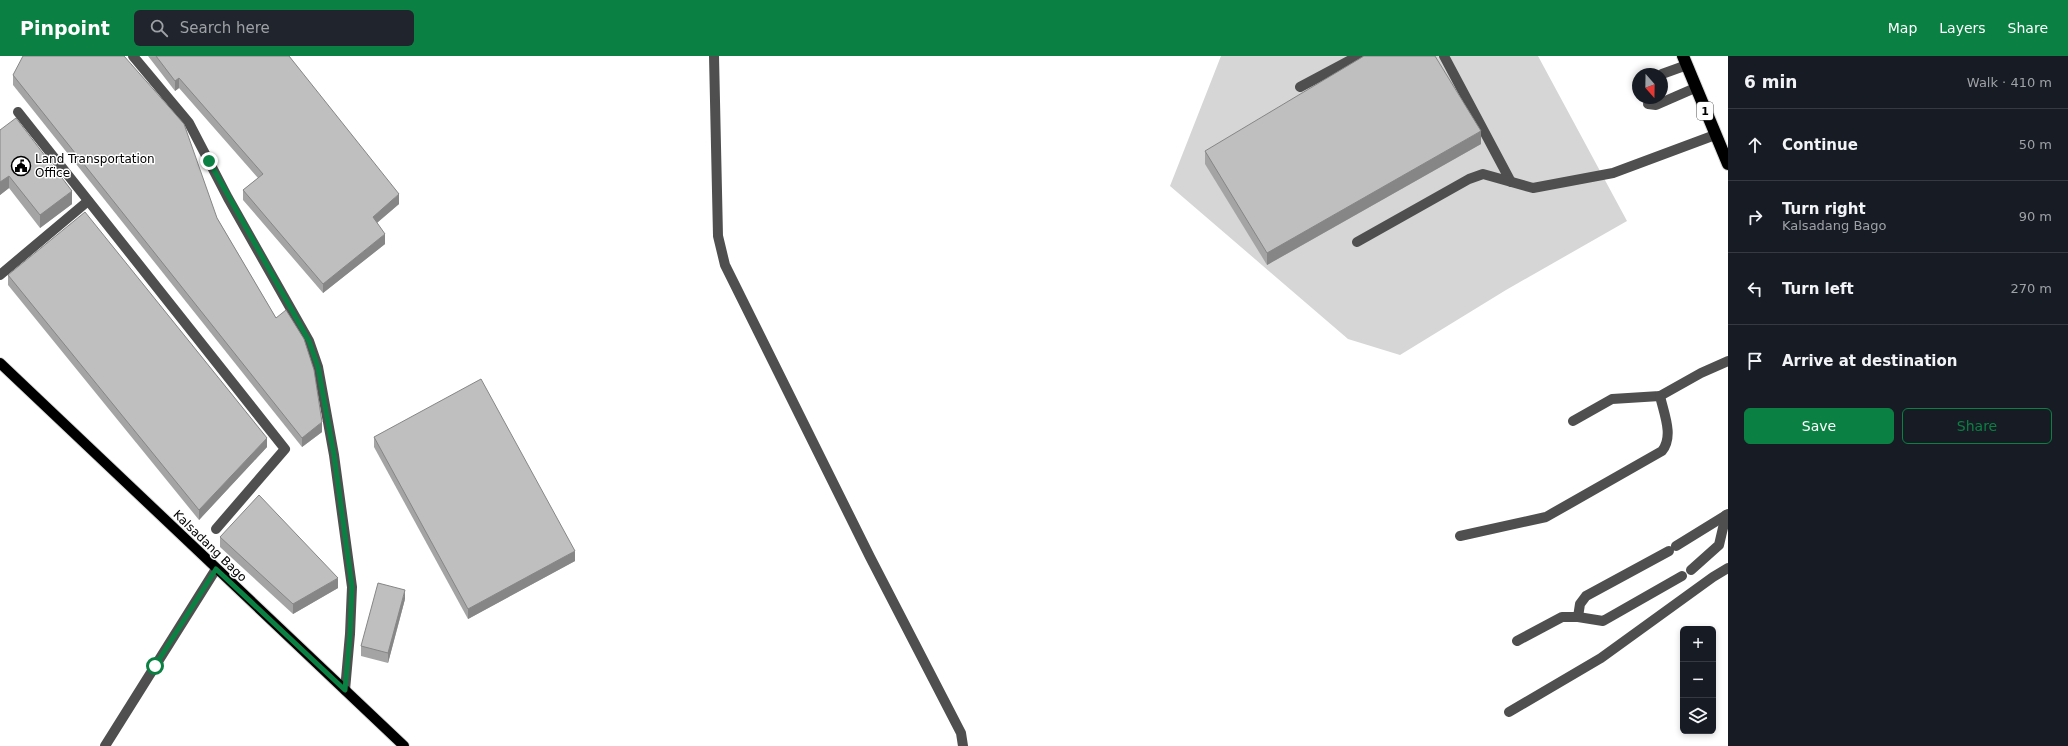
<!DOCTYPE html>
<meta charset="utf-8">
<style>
:root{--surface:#171b24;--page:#20242c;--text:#f1f3f6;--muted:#9ea1a6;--line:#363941;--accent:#0b8043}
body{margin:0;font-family:"DejaVu Sans",sans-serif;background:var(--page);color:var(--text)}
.controls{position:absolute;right:12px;bottom:12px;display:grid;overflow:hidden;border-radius:6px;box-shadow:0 2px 6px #0003}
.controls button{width:36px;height:36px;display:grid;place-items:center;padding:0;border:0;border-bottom:1px solid var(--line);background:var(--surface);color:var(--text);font:20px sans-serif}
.compass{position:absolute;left:1632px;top:12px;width:36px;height:36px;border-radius:50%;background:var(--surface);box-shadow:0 2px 6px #0003;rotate:160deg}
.stop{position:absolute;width:12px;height:12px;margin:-9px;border:3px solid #0b8043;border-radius:50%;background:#fff}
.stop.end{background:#0b8043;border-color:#fff;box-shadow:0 1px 4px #0008}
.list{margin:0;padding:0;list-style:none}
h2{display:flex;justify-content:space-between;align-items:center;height:52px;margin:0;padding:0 16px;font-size:17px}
h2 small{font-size:13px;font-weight:400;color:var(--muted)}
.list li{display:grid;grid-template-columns:26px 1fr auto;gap:12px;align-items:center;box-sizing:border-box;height:72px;padding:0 16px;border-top:1px solid var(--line)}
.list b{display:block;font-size:15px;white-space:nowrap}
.list p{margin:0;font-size:13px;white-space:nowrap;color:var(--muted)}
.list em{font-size:13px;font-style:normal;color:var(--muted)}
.actions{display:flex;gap:8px;padding:12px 16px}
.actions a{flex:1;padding:9px 0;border:1px solid var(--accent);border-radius:6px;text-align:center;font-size:14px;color:var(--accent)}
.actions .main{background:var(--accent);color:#fff}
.icon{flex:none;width:22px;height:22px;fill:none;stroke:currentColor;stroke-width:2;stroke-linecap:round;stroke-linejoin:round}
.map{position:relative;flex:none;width:1728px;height:690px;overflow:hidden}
header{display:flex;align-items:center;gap:24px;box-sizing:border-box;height:56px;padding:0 20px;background:var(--accent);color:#fff}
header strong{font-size:19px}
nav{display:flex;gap:22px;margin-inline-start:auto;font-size:14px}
.search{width:280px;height:36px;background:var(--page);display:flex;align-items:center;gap:10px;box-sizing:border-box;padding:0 14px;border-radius:6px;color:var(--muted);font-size:15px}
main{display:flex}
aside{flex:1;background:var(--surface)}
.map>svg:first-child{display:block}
</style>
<header>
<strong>Pinpoint</strong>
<div class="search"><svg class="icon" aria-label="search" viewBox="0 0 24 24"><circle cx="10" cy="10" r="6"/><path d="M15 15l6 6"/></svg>Search here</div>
<nav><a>Map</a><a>Layers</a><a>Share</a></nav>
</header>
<main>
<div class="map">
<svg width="1728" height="690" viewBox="0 0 1728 690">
<rect width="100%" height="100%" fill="#fff"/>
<path fill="#d6d6d6" d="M1221,0h317l89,165 -121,69 -106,65 -52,-16 -178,-153z"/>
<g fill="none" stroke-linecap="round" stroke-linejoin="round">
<g stroke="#dbdbdb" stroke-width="12">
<path id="major" d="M0,307l404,383"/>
</g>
<g stroke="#dbdbdb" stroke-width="14">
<path id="highway" d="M1683,0l45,108"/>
</g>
<g stroke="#4f4f4f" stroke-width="10">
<path d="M133,0l56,67 39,75 81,143 9,26 16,88 18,132 -2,47 -5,56"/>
<path d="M714,0l4,180 7,29 145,292 91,176 2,13"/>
<path d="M1444,0l67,126"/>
<path d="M1662,18l25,-9"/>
<path d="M1300,31l58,-31"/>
<path d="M1648,48l8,1 39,-17"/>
<path d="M18,56l267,337 -69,80"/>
<path d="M1357,186l112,-63 14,-5 50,14 80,-15 102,-38"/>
<path d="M0,219l88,-74"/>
<path d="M1573,365l39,-22 48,-3 41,-23 27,-12"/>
<path d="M1460,480l86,-19 116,-66c12,-15 2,-37 -2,-55"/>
<path d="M1676,490l52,-32"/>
<path d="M1691,514l28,-25 7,-30"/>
<path d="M1578,561l2,-13 6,-8 83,-45"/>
<path d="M1517,585l45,-24h16l25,4 79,-45"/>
<path d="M1509,656l92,-54 112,-81 15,-9"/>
<path d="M105,690l111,-177"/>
</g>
<use href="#major" stroke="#000" stroke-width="10"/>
<use href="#highway" stroke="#000" stroke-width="12"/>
</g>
<g fill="#a4a4a4">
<path d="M148,0h141l110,148 -22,19 8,21 -62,49 -80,-93v-10l15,-12 -79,-90 -4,3z"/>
<path d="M13,19l204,143 59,100 46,114 -20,15 -289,-362z"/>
<path d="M0,74l72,74 -32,24 -31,-40 -9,7z"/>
<path d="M1481,88l-214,121 -62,-101v-13z"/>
<path d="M8,219l259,172 -68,73 -191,-235z"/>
<path d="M374,381l201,124 -107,58 -94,-172z"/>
<path d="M220,481l118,51 -45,26 -73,-67z"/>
<path d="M405,543l-17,64 -27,-7v-10z"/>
</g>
<g fill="#868686">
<path d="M179,22v10l-4,3v-10z"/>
<path d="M1481,75v13l-214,121v-12z"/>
<path d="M9,120v12l-9,7v-13z"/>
<path d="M72,135v13l-32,24v-13z"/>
<path d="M399,138v10l-26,22v-9z"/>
<path d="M385,178v10l-62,49v-9z"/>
<path d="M322,366v10l-20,15v-9z"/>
<path d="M267,382v9l-68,73v-10z"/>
<path d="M575,495v10l-107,58v-10z"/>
<path d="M338,522v10l-45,26v-10z"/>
<path d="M405,534v9l-17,64v-10z"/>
</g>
<g fill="#bfbfbf" stroke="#868686">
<path d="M23,0h101l60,68 33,94 59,100 10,-8 18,29 10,31 8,52 -20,16 -289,-363z"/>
<path d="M156,0h133l110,138 -26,23 12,17 -62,50 -80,-94 20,-16 -84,-96 -4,3z"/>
<path d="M1364,0h71l46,75 -214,122 -62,-102z"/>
<path d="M16,62l56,73 -32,24 -31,-39 -9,6v-52z"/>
<path d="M85,156l182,226 -68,72 -191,-235z"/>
<path d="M481,323l94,172 -107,58 -94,-172z"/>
<path d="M259,439l79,83 -45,26 -73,-67z"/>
<path d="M378,527l27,7 -17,63 -27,-7z"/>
</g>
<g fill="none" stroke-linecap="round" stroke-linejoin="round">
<path stroke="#0b8043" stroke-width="5" d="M155,610l61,-97 129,121 5,-56 2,-47 -18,-132 -16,-88 -9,-26 -100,-180"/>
</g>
<defs>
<g id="civic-ring" transform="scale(1)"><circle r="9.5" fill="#fff" stroke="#000" stroke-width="1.5"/><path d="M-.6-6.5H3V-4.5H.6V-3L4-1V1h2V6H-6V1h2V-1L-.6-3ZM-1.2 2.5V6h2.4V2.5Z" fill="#000"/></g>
</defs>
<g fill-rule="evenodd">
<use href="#civic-ring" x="21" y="110"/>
</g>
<g text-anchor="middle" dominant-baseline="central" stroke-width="3" stroke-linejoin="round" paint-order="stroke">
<rect fill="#fff" stroke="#4c4c4c" stroke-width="1" x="1697" y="46" width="16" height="18" rx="3"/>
<g font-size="11" font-weight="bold" fill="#000">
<text x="1705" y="55">1</text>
</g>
<g font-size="12" fill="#000" stroke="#fff" text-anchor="start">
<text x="35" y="103">Land Transportation<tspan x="35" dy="14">Office</tspan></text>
</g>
<g font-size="12" fill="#000" stroke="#fff">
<text transform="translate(210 490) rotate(44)">Kalsadang Bago</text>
</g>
</g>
</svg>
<div class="controls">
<button>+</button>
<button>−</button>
<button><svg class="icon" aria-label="layers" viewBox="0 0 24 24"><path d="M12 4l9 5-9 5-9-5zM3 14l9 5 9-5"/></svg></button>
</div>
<svg class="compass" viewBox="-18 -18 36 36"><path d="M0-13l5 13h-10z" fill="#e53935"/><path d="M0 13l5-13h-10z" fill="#9ea1a6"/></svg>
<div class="stop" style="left:155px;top:610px"></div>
<div class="stop end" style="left:209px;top:105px"></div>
</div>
<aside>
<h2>6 min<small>Walk · 410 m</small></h2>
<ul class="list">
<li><svg class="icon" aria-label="ahead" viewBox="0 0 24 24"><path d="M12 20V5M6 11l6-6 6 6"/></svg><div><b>Continue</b></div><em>50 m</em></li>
<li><svg class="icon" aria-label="right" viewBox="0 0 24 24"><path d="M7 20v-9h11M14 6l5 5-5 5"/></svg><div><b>Turn right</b><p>Kalsadang Bago</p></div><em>90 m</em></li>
<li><svg class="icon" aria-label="left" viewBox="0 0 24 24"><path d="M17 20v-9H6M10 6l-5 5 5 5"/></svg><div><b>Turn left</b></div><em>270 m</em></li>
<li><svg class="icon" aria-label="arrive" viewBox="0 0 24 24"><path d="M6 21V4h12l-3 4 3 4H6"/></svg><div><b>Arrive at destination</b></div></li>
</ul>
<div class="actions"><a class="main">Save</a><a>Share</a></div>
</aside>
</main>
